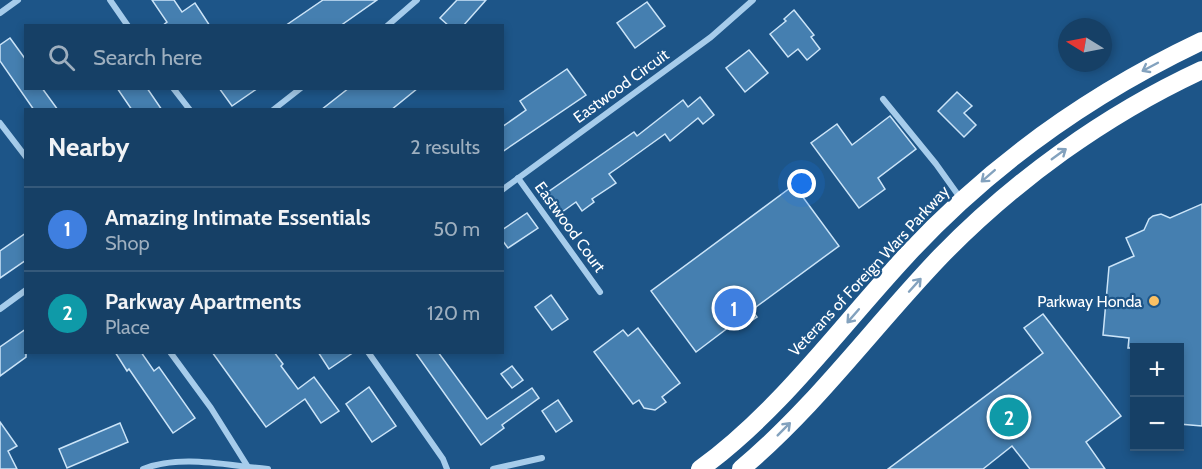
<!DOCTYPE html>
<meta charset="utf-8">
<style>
:root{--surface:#164066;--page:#1f476c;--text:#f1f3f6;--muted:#9eafbf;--line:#35597a;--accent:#8abfa5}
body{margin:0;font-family:Cabin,sans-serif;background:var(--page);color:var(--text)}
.controls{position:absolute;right:18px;bottom:18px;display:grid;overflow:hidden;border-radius:0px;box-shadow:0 3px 9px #0003}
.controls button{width:54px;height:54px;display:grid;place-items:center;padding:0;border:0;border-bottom:2px solid var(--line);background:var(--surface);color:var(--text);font:30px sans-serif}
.compass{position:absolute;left:1058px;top:18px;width:54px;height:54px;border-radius:50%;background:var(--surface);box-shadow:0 3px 9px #0003;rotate:280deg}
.you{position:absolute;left:802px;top:184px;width:21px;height:21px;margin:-15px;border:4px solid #fff;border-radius:50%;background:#1a73e8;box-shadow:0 0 0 9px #1a73e833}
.badge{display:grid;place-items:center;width:39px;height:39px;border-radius:50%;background:var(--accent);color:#fff;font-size:20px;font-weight:700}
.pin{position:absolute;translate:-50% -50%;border:3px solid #fff;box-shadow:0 2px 6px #0006}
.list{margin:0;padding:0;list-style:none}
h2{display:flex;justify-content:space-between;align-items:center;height:78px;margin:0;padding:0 24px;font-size:26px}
h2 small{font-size:20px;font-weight:400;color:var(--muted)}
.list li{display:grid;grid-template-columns:39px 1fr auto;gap:18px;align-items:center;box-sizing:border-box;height:84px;padding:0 24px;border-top:2px solid var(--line)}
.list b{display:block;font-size:22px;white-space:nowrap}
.list p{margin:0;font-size:20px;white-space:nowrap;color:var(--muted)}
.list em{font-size:20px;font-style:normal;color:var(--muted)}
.icon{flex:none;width:33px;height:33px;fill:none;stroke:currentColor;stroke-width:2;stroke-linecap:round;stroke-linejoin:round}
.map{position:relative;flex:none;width:1202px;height:469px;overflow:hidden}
.search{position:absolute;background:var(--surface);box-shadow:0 3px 9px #0003;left:24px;top:24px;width:480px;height:66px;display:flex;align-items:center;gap:15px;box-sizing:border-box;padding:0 21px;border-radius:0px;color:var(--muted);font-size:22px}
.panel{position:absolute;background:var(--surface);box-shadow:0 3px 9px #0003;left:24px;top:108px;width:480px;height:246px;border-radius:0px}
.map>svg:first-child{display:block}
</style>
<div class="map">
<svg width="1202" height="469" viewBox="0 0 1202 469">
<rect width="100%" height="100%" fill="#1d5588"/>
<g fill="#457fb0" stroke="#cbe4f8" stroke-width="1.5">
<path d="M152,0h22l8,12 13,-9 15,23h-48l5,-4z"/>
<path d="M323,0h54l-37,26h-55z"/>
<path d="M457,0h29l-23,26h-14l-9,-8z"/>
<path d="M647,2l18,24 -30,22 -18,-25z"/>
<path d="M794,10l20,25 -3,2 9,12 -13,11 -9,-11 -10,8 -18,-23 16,-13 -2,-2z"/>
<path d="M10,38l16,22v28h16l16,22h-24l-34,-49v-16z"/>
<path d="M749,50l19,23 -23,19 -19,-24z"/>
<path d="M567,69l19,26 -84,57v-25l24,-17 -6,-9z"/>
<path d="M117,88h30l15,22h-30z"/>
<path d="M219,88h39l-26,18z"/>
<path d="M349,88h69l-27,22h-70z"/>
<path d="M957,92l15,14 -8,7 12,12 -12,12 -26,-26z"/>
<path d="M700,97l14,18 -11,9 -5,-6 -28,23 -5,-7 -46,33 -10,7 7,9 -24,16 2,3 -12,9 -6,-9 -14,10 -14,-20 86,-60 3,4 46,-36 5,7z"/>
<path d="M890,116l26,33 -38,29 7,11 -26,19 -48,-65 26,-19 15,21z"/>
<path d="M794,185l45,61 -87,64 5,7 -15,10 -5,-6 -41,31 -45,-61z"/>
<path d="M1202,204v222l-23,-2v-76h-51l1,-10 -26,-3 6,-68 25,-11 -8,-18 18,-8 5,-11 4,-3 8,-2 9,4z"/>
<path d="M527,213l11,15 -30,20 -6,-8v-10z"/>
<path d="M26,233v27l-26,18v-27z"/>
<path d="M551,295l17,24 -16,11 -17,-23z"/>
<path d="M1043,314l78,102 -35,26 19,27h-75l-18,-23 -29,23h-95l155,-116 -19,-25z"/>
<path d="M638,328l42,55 -18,14 4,5 -11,8 -11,-2 -5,-8 -6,4 -39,-52 29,-22 5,6z"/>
<path d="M26,329v28l-26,19v-29z"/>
<path d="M115,352h26l13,19 5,-4 36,51 -22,15 -44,-64 -2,2z"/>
<path d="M212,352h62l9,12 -2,2 17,23 16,-12 25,34 -18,12 -16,-24 -39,28z"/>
<path d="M318,352h36l-25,17z"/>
<path d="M415,352h23l49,67 45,-31 7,10 -37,27 2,3 -23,17z"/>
<path d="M512,366l11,14 -11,8 -11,-14z"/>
<path d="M369,387l27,39 -24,16 -26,-38z"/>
<path d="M558,400l14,21 -16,11 -14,-21z"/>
<path d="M0,422l17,24 -9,5 9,18h-17z"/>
<path d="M120,423l8,19 -61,26 -8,-19z"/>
</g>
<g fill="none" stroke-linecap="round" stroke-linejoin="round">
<g stroke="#a6cceb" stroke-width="6">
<path d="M110,0l18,26"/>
<path d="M0,13l18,-13"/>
<path d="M387,26l30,-26"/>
<path d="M173,88l17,22"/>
<path d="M883,99l53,65 25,35"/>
<path d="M273,110l28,-22"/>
<path d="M0,123l26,34"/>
<path d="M518,178l82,114"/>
<path d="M502,190l209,-153 42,-37"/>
<path d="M0,309l26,-19"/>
<path d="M170,352l41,56 37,59"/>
<path d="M368,352l75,107 4,10"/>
<path d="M143,469c39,-15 85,-3 125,0"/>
<path d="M493,469l49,-11"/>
</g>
<g stroke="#fff" stroke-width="18">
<path d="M700,469c80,-58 139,-141 206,-213 84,-91 184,-162 296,-215"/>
<path d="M741,469c75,-63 132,-142 199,-212 75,-77 165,-142 262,-187"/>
</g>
</g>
<defs><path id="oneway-shaft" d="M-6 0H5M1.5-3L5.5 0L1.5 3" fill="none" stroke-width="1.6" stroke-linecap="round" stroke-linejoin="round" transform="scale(1.5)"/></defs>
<g stroke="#83a2be">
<use href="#oneway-shaft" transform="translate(1150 67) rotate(152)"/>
<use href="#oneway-shaft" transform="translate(1059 154) rotate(-36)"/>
<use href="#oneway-shaft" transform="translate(988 176) rotate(139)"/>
<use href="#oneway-shaft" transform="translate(915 285) rotate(-48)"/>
<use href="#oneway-shaft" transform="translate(853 316) rotate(131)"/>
<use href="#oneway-shaft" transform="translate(784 429) rotate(-45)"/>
</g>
<circle fill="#fbc164" stroke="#1d5588" stroke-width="2" cx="1154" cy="301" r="6"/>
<g text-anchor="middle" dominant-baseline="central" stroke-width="4.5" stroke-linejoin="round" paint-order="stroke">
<g font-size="16" fill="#fff" stroke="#1d5588">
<text transform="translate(621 86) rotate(-36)">Eastwood Circuit</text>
<text transform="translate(570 227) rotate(54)">Eastwood Court</text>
<text transform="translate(869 271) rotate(-47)">Veterans of Foreign Wars Parkway</text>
</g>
<g font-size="16" fill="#fff" stroke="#1d5588" text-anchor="end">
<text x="1142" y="301">Parkway Honda</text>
</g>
</g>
</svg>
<div class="controls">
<button>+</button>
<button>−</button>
</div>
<svg class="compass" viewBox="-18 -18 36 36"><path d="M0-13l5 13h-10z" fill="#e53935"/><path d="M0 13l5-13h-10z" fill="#9eafbf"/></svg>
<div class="you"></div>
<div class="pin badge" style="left:734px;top:308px;background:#3f7fe0">1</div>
<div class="pin badge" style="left:1009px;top:417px;background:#0f9aa8">2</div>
<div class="search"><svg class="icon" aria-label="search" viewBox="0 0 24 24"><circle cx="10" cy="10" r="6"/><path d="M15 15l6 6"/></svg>Search here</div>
<section class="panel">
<h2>Nearby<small>2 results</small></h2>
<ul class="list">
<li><span class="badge" style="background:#3f7fe0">1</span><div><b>Amazing Intimate Essentials</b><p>Shop</p></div><em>50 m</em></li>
<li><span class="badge" style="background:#0f9aa8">2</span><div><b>Parkway Apartments</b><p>Place</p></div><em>120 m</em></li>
</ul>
</section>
</div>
